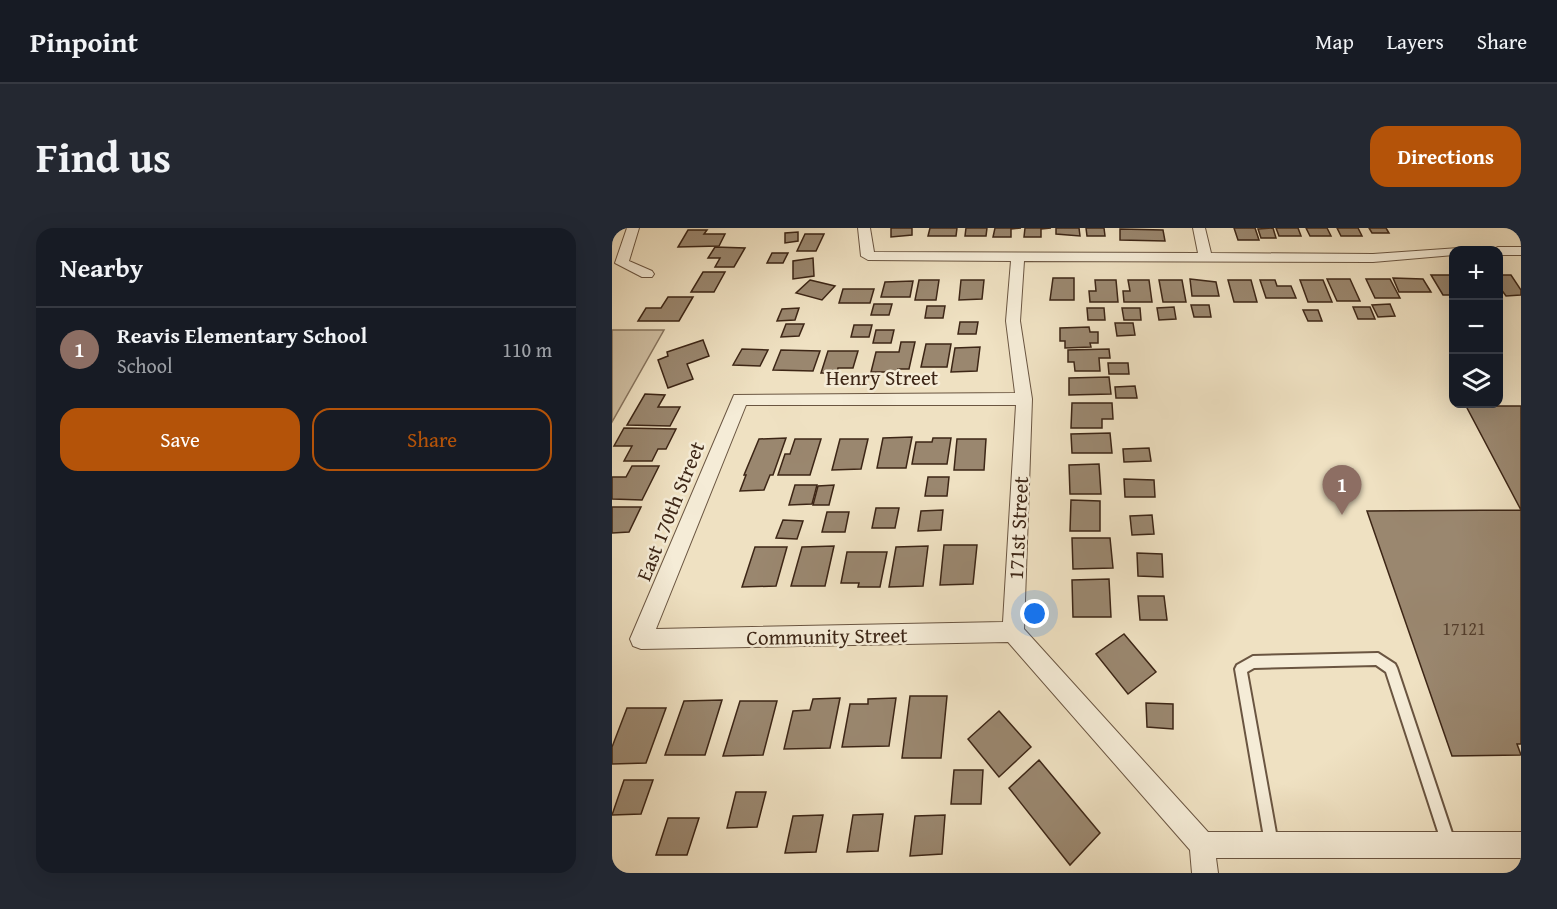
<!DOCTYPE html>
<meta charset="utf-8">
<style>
:root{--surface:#171b24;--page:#242831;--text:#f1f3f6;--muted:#9ea1a6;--line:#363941;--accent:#b45309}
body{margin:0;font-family:"Gentium Book Plus",serif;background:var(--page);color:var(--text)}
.controls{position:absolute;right:18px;top:18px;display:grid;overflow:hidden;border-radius:12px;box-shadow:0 6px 24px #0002}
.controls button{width:54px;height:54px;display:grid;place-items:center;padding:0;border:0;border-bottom:2px solid var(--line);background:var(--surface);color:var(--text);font:30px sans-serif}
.you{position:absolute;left:423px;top:386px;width:21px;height:21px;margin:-15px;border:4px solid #fff;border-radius:50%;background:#1a73e8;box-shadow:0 0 0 9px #1a73e833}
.badge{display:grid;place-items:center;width:39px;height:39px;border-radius:50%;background:var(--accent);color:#fff;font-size:20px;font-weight:700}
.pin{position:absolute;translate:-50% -50px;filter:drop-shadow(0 2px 3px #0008)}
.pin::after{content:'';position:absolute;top:32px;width:21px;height:18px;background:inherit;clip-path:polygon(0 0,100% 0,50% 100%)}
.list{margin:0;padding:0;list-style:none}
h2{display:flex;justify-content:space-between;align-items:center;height:78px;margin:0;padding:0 24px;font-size:26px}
h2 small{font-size:20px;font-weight:400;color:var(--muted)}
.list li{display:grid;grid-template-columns:39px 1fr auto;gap:18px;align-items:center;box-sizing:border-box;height:84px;padding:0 24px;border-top:2px solid var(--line)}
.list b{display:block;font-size:22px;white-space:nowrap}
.list p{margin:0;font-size:20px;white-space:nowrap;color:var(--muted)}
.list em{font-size:20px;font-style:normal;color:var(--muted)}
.actions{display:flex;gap:12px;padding:18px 24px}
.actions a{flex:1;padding:14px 0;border:2px solid var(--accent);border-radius:18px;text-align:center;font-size:21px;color:var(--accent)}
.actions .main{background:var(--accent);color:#fff}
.icon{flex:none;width:33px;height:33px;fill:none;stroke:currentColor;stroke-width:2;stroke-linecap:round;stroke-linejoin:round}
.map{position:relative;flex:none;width:909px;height:645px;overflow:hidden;border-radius:18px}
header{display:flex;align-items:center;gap:36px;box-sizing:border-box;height:84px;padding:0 30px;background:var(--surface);border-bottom:2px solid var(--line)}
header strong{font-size:28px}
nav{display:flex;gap:33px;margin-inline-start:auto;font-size:21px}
.intro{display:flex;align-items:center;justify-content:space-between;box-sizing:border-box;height:144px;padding:0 36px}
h1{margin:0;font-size:42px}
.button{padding:15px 27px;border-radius:18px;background:var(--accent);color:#fff;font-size:21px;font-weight:700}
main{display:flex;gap:36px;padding:0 36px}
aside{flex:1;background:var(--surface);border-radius:18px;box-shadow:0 6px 24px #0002}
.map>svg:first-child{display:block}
</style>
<header>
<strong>Pinpoint</strong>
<nav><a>Map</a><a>Layers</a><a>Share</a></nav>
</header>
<div class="intro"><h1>Find us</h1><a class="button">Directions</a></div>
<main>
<aside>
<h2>Nearby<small></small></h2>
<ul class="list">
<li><span class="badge" style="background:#8d6e63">1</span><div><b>Reavis Elementary School</b><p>School</p></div><em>110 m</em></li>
</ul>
<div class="actions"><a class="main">Save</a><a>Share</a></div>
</aside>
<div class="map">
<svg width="909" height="645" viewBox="0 0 909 645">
<rect width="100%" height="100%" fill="#efe1c2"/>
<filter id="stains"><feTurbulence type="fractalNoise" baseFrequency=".00333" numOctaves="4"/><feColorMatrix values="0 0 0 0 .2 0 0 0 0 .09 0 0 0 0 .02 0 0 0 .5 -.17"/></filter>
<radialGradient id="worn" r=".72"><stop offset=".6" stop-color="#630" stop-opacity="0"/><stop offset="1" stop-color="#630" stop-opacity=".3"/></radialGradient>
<path fill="#d1c1a5" stroke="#87745e" stroke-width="1.5" d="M0,102h52l-52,92z"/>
<g fill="#9a876f" stroke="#3d2616" stroke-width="1.5">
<path d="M279,0h21v7l-21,2z"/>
<path d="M318,0h27l-1,8h-28z"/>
<path d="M354,0h21l-1,8h-21z"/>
<path d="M383,0h26l-10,1v8h-18z"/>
<path d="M413,0h26l-10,1v8h-17z"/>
<path d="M444,0h23l1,8 -24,-2z"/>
<path d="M474,0h18l1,8h-18z"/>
<path d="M622,0h21l4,12h-21z"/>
<path d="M661,0l3,10h-15l-3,-9z"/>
<path d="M664,0h22l3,8h-22z"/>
<path d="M694,0h21l4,8h-21z"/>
<path d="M725,0h21l4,8h-21z"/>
<path d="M757,0h17l3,5h-17z"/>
<path d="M508,1l43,1 2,11 -45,-1z"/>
<path d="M76,2h19l-3,4h21l-6,12 -41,1z"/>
<path d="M186,4v9l-13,2v-10z"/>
<path d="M193,6h19l-8,17h-19z"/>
<path d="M103,19l30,1 -11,19h-19l5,-9h-12z"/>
<path d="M160,25h16l-5,10h-16z"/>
<path d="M201,30l1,18 -21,3v-18z"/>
<path d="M91,44h22l-11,20h-23z"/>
<path d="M819,47h19l4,6v14h-11z"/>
<path d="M886,47h13l10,15v5l-15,1 -8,-11z"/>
<path d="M441,50h21v22h-24z"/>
<path d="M781,50l30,1 8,13h-32z"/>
<path d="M578,51l26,3 3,14h-27z"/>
<path d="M715,51h23l10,22h-23z"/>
<path d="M754,51h24l10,19h-25z"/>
<path d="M198,52l25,6 -13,14 -26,-7z"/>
<path d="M307,52h20l-3,20h-21z"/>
<path d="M349,52h23l-2,19 -23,1z"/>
<path d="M483,52h21l2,22h-28l-1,-11h7z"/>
<path d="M516,52h21l3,22h-28l-1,-11h7z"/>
<path d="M547,52h23l4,22h-23z"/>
<path d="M616,52h23l6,22h-23z"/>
<path d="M648,52h15l2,6h14l5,12h-30z"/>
<path d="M688,52h23l9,22h-24z"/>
<path d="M301,53l-3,16h-29l4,-15z"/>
<path d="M231,61h31l-4,14h-31z"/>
<path d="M56,69h25l-14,24h-41l8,-13h15z"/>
<path d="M262,76h18l-3,11h-18z"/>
<path d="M778,76l5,12 -17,1 -6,-12z"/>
<path d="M579,77h18l2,12h-17z"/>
<path d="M315,78h18l-2,12h-18z"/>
<path d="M562,79l2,12 -17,1 -2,-12z"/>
<path d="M741,79h17l5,12h-17z"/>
<path d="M187,80l-4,12 -18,1 5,-12z"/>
<path d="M475,80h17l1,12h-17z"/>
<path d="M510,80h18l1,12h-17z"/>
<path d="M691,82h15l4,11h-14z"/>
<path d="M348,94h18l-2,12h-18z"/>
<path d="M503,95h18l2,12 -18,1z"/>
<path d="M174,96h18l-5,12 -18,1z"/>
<path d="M242,97h18l-3,12h-18z"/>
<path d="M477,99l1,5h8v11h-8l1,4 -26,1v-7h-5v-13z"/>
<path d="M264,102h18l-3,13h-18z"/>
<path d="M91,112l6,16 -22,8 6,15 -25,9 -10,-28 10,-4 -1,-4z"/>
<path d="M289,114h14l-6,27h-11l-1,3h-26l5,-20h23z"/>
<path d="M314,116h25l-4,23h-26z"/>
<path d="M368,119l-3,24 -26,1 4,-24z"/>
<path d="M130,121l26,1 -8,16 -27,-1z"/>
<path d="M497,121l1,9h-11l1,13h-25l-1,-9h-6v-12z"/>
<path d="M169,122l39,1 -7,20 -40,-1z"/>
<path d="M216,123h30l-5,17h-15l-1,5h-16z"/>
<path d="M496,135h20l1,11h-20z"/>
<path d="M497,149l2,17 -42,1v-17z"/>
<path d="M523,158l2,12h-21l-1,-11z"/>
<path d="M33,166l20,1 -7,12h22l-10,19 -43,-1z"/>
<path d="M460,175h40l1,16h-11v9h-31z"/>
<path d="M854,178h55v338h-4l4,11 -69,1 -85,-245 154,-1z"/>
<path d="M12,200l52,1 -10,20h-8l-6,12h-28l8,-15h-18z"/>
<path d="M498,205l2,20h-40l-1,-19z"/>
<path d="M300,209l-6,31h-29l6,-30z"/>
<path d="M174,210l-13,37h-3l-6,15 -24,1 6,-16h-2l15,-36z"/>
<path d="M321,210h18l-4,26h-35l4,-22h16z"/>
<path d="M183,211h26l-11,36h-32l7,-21h5z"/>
<path d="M228,211h28l-7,30 -29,1z"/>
<path d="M345,211h29l-2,31h-30z"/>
<path d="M537,220l2,13 -27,1 -1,-13z"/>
<path d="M487,236l2,30h-31l-1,-29z"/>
<path d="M20,238h27l-17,34 -30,-1v-22h14z"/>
<path d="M316,249h21l-2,19h-22z"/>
<path d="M512,251l30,1 1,17h-30z"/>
<path d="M183,257h22l-5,19 -23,1z"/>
<path d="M222,257l-5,20h-16l5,-19z"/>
<path d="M459,272l29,1v30h-30z"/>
<path d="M0,279h29l-12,25 -17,1z"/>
<path d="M264,280h23l-4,20h-23z"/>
<path d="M331,282l-2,20 -23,1 3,-20z"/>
<path d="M215,284h22l-4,20h-23z"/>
<path d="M540,287l2,19 -22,1 -2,-19z"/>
<path d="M171,292l20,1 -6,18 -21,-1z"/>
<path d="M460,310h38l3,30 -40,1z"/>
<path d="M332,317h33l-4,39 -33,1z"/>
<path d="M222,318l-9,40h-34l11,-39z"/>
<path d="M316,318l-5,40 -34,1 7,-40z"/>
<path d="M143,319h32l-11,39 -34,1z"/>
<path d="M235,324h40l-7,35h-22l1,-4h-18z"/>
<path d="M525,325l25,1 1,23 -25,-1z"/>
<path d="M497,351l2,38h-38l-1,-37z"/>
<path d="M526,368h26l3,24h-27z"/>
<path d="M512,406l32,38 -28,22 -32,-40z"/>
<path d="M298,468h37l-6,62h-39z"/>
<path d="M228,470l-10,50 -46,1 9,-38 17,-1 3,-11z"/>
<path d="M284,470l-7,48 -47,1 8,-43h18v-5z"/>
<path d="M110,472l-17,55h-40l19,-54z"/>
<path d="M128,473h37l-14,54 -40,1z"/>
<path d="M534,475l27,1v25l-26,-2z"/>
<path d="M15,480h39l-20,55 -34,1v-17z"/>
<path d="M387,483l32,36 -32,30 -31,-38z"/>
<path d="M427,532l61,73 -30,32 -61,-77z"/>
<path d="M342,542h29l-2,34h-30z"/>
<path d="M12,552h29l-12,34 -29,1z"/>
<path d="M124,564h30l-9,35 -30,1z"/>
<path d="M271,586l-5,37 -31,1 6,-37z"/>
<path d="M211,587l-7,37 -31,1 8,-37z"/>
<path d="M333,587l-3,39 -32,2 5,-40z"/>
<path d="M56,590h31l-12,37h-31z"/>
</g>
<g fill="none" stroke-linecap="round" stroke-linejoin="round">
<g stroke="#6a5541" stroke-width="4">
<path id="service" d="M766,425l17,11 2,4 59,177 -2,5 -5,2 -5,-2 -58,-178 -10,-7 -122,3 -7,4 31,172 -2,5 -5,2 -5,-2 -31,-180 2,-4 16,-9z"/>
</g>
<g stroke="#6a5541" stroke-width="2">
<g id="minor">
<path d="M15,0h12l-10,33 23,10 2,3 -2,3h-10l-27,-14z"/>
<path d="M246,0h12l4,24 324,1 -5,-25h12l6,25 162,1 86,-6 1,2h-6v5l-81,7 -349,-1 -4,60 12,78 -8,230 184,203h313v26h-305l2,15h-26l-2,-23 -182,-208 -367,7 -8,-3 -3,-7 104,-244 281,-2 -9,-72 5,-60 -143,-1 -7,-4zM134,177h270l-13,217 -347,7z"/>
<path d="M886,19h23v8h-23v-5h-6z"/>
</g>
</g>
<use href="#service" fill="#f5ecd7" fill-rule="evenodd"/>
<use href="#minor" fill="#f5ecd7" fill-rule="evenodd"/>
</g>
<g text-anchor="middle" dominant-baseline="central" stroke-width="5" stroke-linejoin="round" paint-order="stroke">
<g font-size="18" fill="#543e2c">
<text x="852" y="400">17121</text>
</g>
<g font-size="21" fill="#3d2616" stroke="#f5ecd7">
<text x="270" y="149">Henry Street</text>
<text transform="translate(58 283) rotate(-68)">East 170th Street</text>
<text transform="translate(406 300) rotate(-87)">171st Street</text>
<text transform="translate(215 408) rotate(-1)">Community Street</text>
</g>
</g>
<rect width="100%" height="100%" filter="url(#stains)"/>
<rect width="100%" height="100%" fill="url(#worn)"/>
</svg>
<div class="controls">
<button>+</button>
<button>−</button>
<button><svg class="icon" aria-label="layers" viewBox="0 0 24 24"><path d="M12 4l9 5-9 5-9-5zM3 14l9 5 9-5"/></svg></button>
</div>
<div class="you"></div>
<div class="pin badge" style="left:730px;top:287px;background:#8d6e63">1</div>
</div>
</main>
